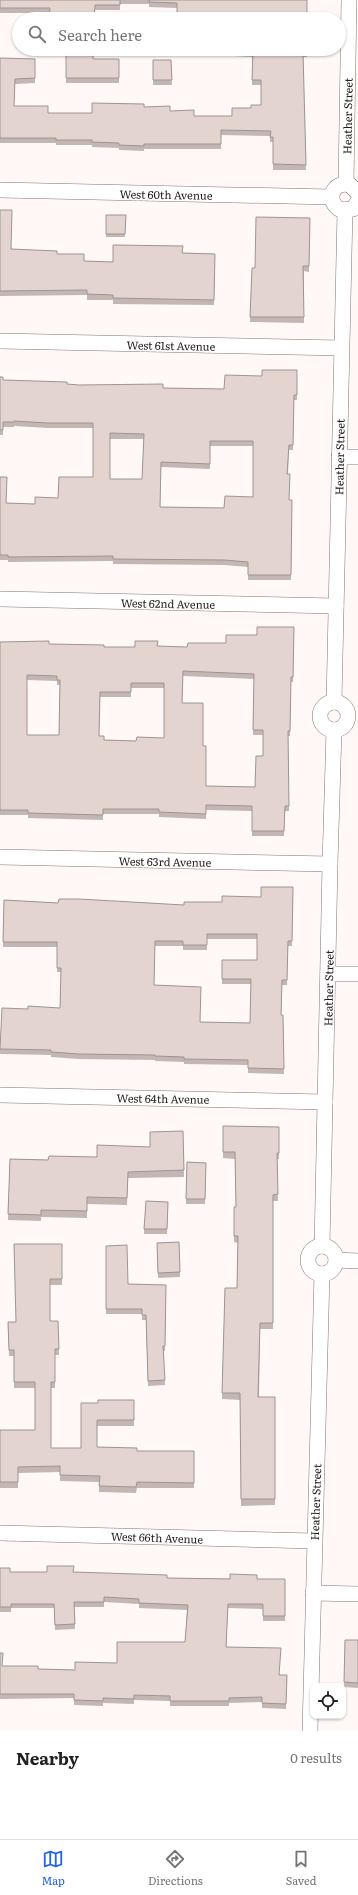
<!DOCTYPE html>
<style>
:root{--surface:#fff;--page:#f6f6f6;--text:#202124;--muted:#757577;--line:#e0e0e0;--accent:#2563eb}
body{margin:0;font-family:Literata,serif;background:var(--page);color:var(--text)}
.controls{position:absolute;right:12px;bottom:12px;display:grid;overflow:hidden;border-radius:8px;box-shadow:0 1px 3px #0004}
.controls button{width:36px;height:36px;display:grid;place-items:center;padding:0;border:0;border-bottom:1px solid var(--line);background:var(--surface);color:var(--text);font:20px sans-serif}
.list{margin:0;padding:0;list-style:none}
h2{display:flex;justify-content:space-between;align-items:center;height:52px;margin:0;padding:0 16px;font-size:17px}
h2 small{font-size:13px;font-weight:400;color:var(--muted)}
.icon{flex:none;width:22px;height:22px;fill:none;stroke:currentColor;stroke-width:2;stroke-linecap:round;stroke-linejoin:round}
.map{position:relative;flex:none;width:358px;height:1731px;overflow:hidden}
.search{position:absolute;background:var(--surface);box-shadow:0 1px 3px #0004;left:12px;right:12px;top:12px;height:44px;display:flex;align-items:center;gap:10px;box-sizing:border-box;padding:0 14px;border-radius:22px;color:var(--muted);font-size:15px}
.sheet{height:108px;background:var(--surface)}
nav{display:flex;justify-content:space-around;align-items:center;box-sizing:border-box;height:56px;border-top:1px solid var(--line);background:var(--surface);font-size:11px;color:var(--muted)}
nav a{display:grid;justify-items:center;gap:2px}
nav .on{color:var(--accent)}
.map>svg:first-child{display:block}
</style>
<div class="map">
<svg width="358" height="1731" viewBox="0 0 358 1731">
<rect width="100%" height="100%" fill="#fff8f7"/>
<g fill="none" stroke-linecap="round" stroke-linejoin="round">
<g stroke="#837572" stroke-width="16">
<g id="minor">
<path d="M346,183l3,-183"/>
<path d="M0,190l331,7"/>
<path d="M358,193l-8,-8c-18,-5 -25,17 -9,25l12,-1 5,-8"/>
<path d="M0,341l341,7"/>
<path d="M339,457h19"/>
<path d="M0,599l336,7"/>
<path d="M334,702l11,-491"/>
<circle cx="334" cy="716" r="14"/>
<path d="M0,857l330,7"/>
<path d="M328,974h30"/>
<path d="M0,1095l325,7"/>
<path d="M322,1246l8,-382 4,-134"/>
<circle cx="322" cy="1260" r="14"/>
<path d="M336,1260l22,1"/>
<path d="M0,1533l314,8"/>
<path d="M313,1593l45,1"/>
<path d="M310,1731l12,-457"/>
</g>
</g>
<use href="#minor" stroke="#fff" stroke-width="15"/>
</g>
<g fill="#c3b6b3" fill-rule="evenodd">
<path d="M0,0h307l-130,8 -28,-1v-3h-29v6h-25l-45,3h-50z"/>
<path d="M66,49l27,10h26v24h-53z"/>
<path d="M177,49h130v8h-4l3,113h-33v-28h-3v-6l-49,-1v14h-77v2l-25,-1v-2l-27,-1v-2h-36v-2h-56v-85l35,1v24l-20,1 -1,22 34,7h44l52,-6 26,4 24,5h38l29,-11v-20h-9v-28l-18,-1v-4l-57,-1z"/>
<path d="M153,60h18l1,25h-19z"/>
<path d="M0,210l12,39 45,5 27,7 29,1 69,-9 33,1 -1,51 -101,-1v-4h-26v-5l-87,1z"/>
<path d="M106,215h20l-1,22h-19z"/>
<path d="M310,218l-1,54 -5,-1v52l-54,-1v-5l5,-49z"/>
<path d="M297,370v30h-3l-1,50h-4l-1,24 1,26h3l-1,80h-43v-13l-24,-2 -111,-1v-3l-105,1v-2h-8v-83l6,26 29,1 23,-6 35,-21v-49h-45l-34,-2v1h-11v8h-3v-58l3,3 76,5 84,3 61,1 38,-13zM110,439h34l-2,40h-32zM210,446h43v51l-29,11 -64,-1 1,-40 49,2z"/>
<path d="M294,627l-1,55h-2l-1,54h-2l1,75h-4l-1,25h-32v-25l-46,-1v9l-47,-2v-3h-56v6l-75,-2v-3h-28v-173l104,5h83l39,-4 31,-8zM183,676l71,3 -1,56h10v21l-8,31 -49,-1 -3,-40 -21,-43zM27,680l30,1v4h3l-1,50h-32zM131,688h33v50l-28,3 -32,-1 -5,-4 1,-39h31z"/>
<path d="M293,887l-1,59h-4l-1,39h-5l-1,30h2l1,59 -36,-1v-8l-64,-1v-2l-29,-1v-1l-76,-1 -28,-2v-2l-51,-1v-6l28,-39 32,-1 1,-36h-4v-25h-54l1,-47 54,3 126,2 38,-3 39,-5zM207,939h50v21h-35v24h29l-1,39 -49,-1 -47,-37 1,-39h28v4h24z"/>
<path d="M223,1126l56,1v32h-2l1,42h-5v128h-13l-1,68h16v108l-34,1 -1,-106 -18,-1 3,-111h12l1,-45 -4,-1v-35h2l-1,-48 -12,-1z"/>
<path d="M183,1131l1,46 -56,1 -1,27 -40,-1v14l-46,-1v4l-33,-1 2,-61 38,1 49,-3 53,-10z"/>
<path d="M187,1162l19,1 -1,41h-19z"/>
<path d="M168,1202l-1,32h-23v-5z"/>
<path d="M179,1242l1,35 -22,1 -1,-35z"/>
<path d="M62,1244v41h-12v36l9,28v6h-4v33h-4v60h30l17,-45 36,-3v26h-37v21l40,4h57v37h-57l-1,5 -37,-1v-10l-39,-1v-9l-42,1v15h-18v-58h35v-42h-21v-32h-5l-1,-34h8z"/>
<path d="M106,1246l22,38 38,1 -1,66h-2l2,34 -17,1 -2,-66h-4v-6h-36z"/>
<path d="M0,1568l10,4h63l94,6 90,1h28v42h-22v-12l-35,-1 -2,39 54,28h7l-1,34 -24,-1v-6l-33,1v3h-59v-5l-36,-1v4l-31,-1v3l-29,-1v-7l-74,1v-46l2,13 36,3 37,1 42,-7 68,-21 2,-32 -48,-2v-4l-35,-2v5h-30l1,22 -20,1 -1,-22h-43v4h-11z"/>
<path d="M345,1640h13v48l-14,-1z"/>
</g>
<g fill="#e3d4d0" stroke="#9f9492" fill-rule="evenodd">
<path d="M0,0h120v5h-25l-1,14h-45l1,-11h-50z"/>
<path d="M149,0h158v19h-130v-16l-28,-1z"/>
<path d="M66,49h27v10h26v19h-53z"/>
<path d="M234,49h73v3h-4l3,113 -33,-1v-27h-3l1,-6 -50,-1v14h-77v2l-25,-1v-2l-27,-1v-2h-36v-2h-56v-80l35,1v19l-20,1 -1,27h34v7h44v-10l52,1v3l26,-1v5l24,-1v6h38v-8h19v-3h10v-25h-9l1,-28 -19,-1z"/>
<path d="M153,60h18l1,20h-19z"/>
<path d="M0,210h12l-1,39 46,2v3h27v7l29,1v-17l70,1 -1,7 33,1 -1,46 -101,-2v-3l-26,-1v-4l-87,1z"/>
<path d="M106,215h20l-1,19h-19z"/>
<path d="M256,217l54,1 -1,48h-6l1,51h-54l2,-49h3z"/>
<path d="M262,370h35v25h-3l-1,50h-4l-2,29h3l-1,26h3l-1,75h-43v-13l-24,-2 -111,-1v-3l-105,1v-2h-8v-78h7l-1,26 29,1v-7l23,1 1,-21h34v-54h-45l-34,-2v1h-11v8h-3v-53h3v3l64,2v2l12,1 84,-1v4l61,1 1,-14 37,1zM110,433l34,1 -2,45h-32zM210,441h43v56l-28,-1 -1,12 -64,-1 1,-45 49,2z"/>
<path d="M257,627h37l-1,50h-2l-1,54h-2l1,75h-4l-1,25h-32v-25l-46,-1v9l-47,-2v-3h-56v6l-75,-2v-3h-28v-168l49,-1v3l55,1v2h31v-6h23l-1,5 30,1 1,-4h38v-8h31zM183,671l71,3 -1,56h10v26h-7l-1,31 -49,-1v-40h-3v-43h-21zM27,675l30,1v4h3l-1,55h-32zM131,683h33v55l-27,-1 -1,4 -32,-1v-4h-5l1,-44h31z"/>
<path d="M261,887h32l-1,54h-4l-1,39h-5l-1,35h2l1,54 -36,-1v-8l-64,-1v-2l-29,-1v-1l-76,-1 -28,-2v-2l-51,-1 2,-41 26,1v-3l32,2 1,-40h-4v-26h-54l1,-42 54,3 1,-4h20l105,6v-3h38v-6l39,1zM207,934h50v26h-35v19h29l-1,44 -50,-1 1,-35 -47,-2 1,-44h28v4h24z"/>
<path d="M223,1126l56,1v26h-2l1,41 -5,1v128h-13l-2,74h17v102h-34l-1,-106h-18l3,-105h12l1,-52h-4v-29h2l-1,-55h-12z"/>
<path d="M183,1131l1,39 -56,2 -1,26 -40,-1v14l-46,-1v5l-33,-1 2,-55 38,1 1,-4 48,1v-12l53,2v-15z"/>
<path d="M187,1162l19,1 -1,36h-19z"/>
<path d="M146,1201l22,1 -1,27h-23z"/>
<path d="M179,1242l1,30 -22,1 -1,-30z"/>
<path d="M14,1244h48v35h-12v42h8l1,28h-4v33h-4v66h30v-45h17v-3h36v20h-37v27l40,1v3h57v32l-57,-1 -1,5 -37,-1 1,-10 -40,-1v-9l-42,1v15h-18v-52h35v-48h-21v-32h-5l-1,-28h8z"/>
<path d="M127,1245l1,39 38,1 -1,61h-2l2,34 -17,1 -2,-66h-4v-6h-36v-63z"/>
<path d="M47,1566h27l-1,6 94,3v3l63,1v-5l27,1v4h28v37h-22v-12h-35l-2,43 55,1 -2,27h8l-1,29 -24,-1v-6l-33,1v3h-59v-5l-36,-1v4l-31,-1v3l-29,-1v-6h-74v-41h3l-1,13h36v3l37,1v-8l42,1v-21h68l3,-37 -49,-2v-4l-35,-2v5h-30l1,22 -20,1 -1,-21h-43v3h-11v-39h10v4h37z"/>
<path d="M345,1640h13v43l-14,-1z"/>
</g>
<g text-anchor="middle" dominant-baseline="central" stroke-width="3" stroke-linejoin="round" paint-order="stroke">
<g font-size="11" fill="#221c1b" stroke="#fff">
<text transform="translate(347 116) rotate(-89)">Heather Street</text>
<text transform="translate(166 194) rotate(1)">West 60th Avenue</text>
<text transform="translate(171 345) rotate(1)">West 61st Avenue</text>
<text transform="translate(339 457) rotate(-89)">Heather Street</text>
<text transform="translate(168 603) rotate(1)">West 62nd Avenue</text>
<text transform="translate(165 861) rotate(1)">West 63rd Avenue</text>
<text transform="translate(328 988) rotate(-89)">Heather Street</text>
<text transform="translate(163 1098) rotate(1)">West 64th Avenue</text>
<text transform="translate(315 1502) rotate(-88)">Heather Street</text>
<text transform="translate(157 1537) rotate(2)">West 66th Avenue</text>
</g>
</g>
</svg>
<div class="controls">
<button><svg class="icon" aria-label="locate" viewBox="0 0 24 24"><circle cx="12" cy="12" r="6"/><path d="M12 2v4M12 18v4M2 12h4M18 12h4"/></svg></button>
</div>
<div class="search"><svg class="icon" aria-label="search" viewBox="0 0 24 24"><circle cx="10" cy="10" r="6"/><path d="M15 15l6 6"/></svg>Search here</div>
</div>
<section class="sheet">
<h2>Nearby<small>0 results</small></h2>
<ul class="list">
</ul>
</section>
<nav>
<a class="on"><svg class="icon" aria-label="map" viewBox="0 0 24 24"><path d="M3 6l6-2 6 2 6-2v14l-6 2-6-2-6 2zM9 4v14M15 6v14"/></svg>Map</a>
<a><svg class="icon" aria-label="directions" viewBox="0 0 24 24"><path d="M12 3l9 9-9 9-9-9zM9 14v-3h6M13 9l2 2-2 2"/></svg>Directions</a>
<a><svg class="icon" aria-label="saved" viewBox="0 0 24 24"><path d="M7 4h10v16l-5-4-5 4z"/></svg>Saved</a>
</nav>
